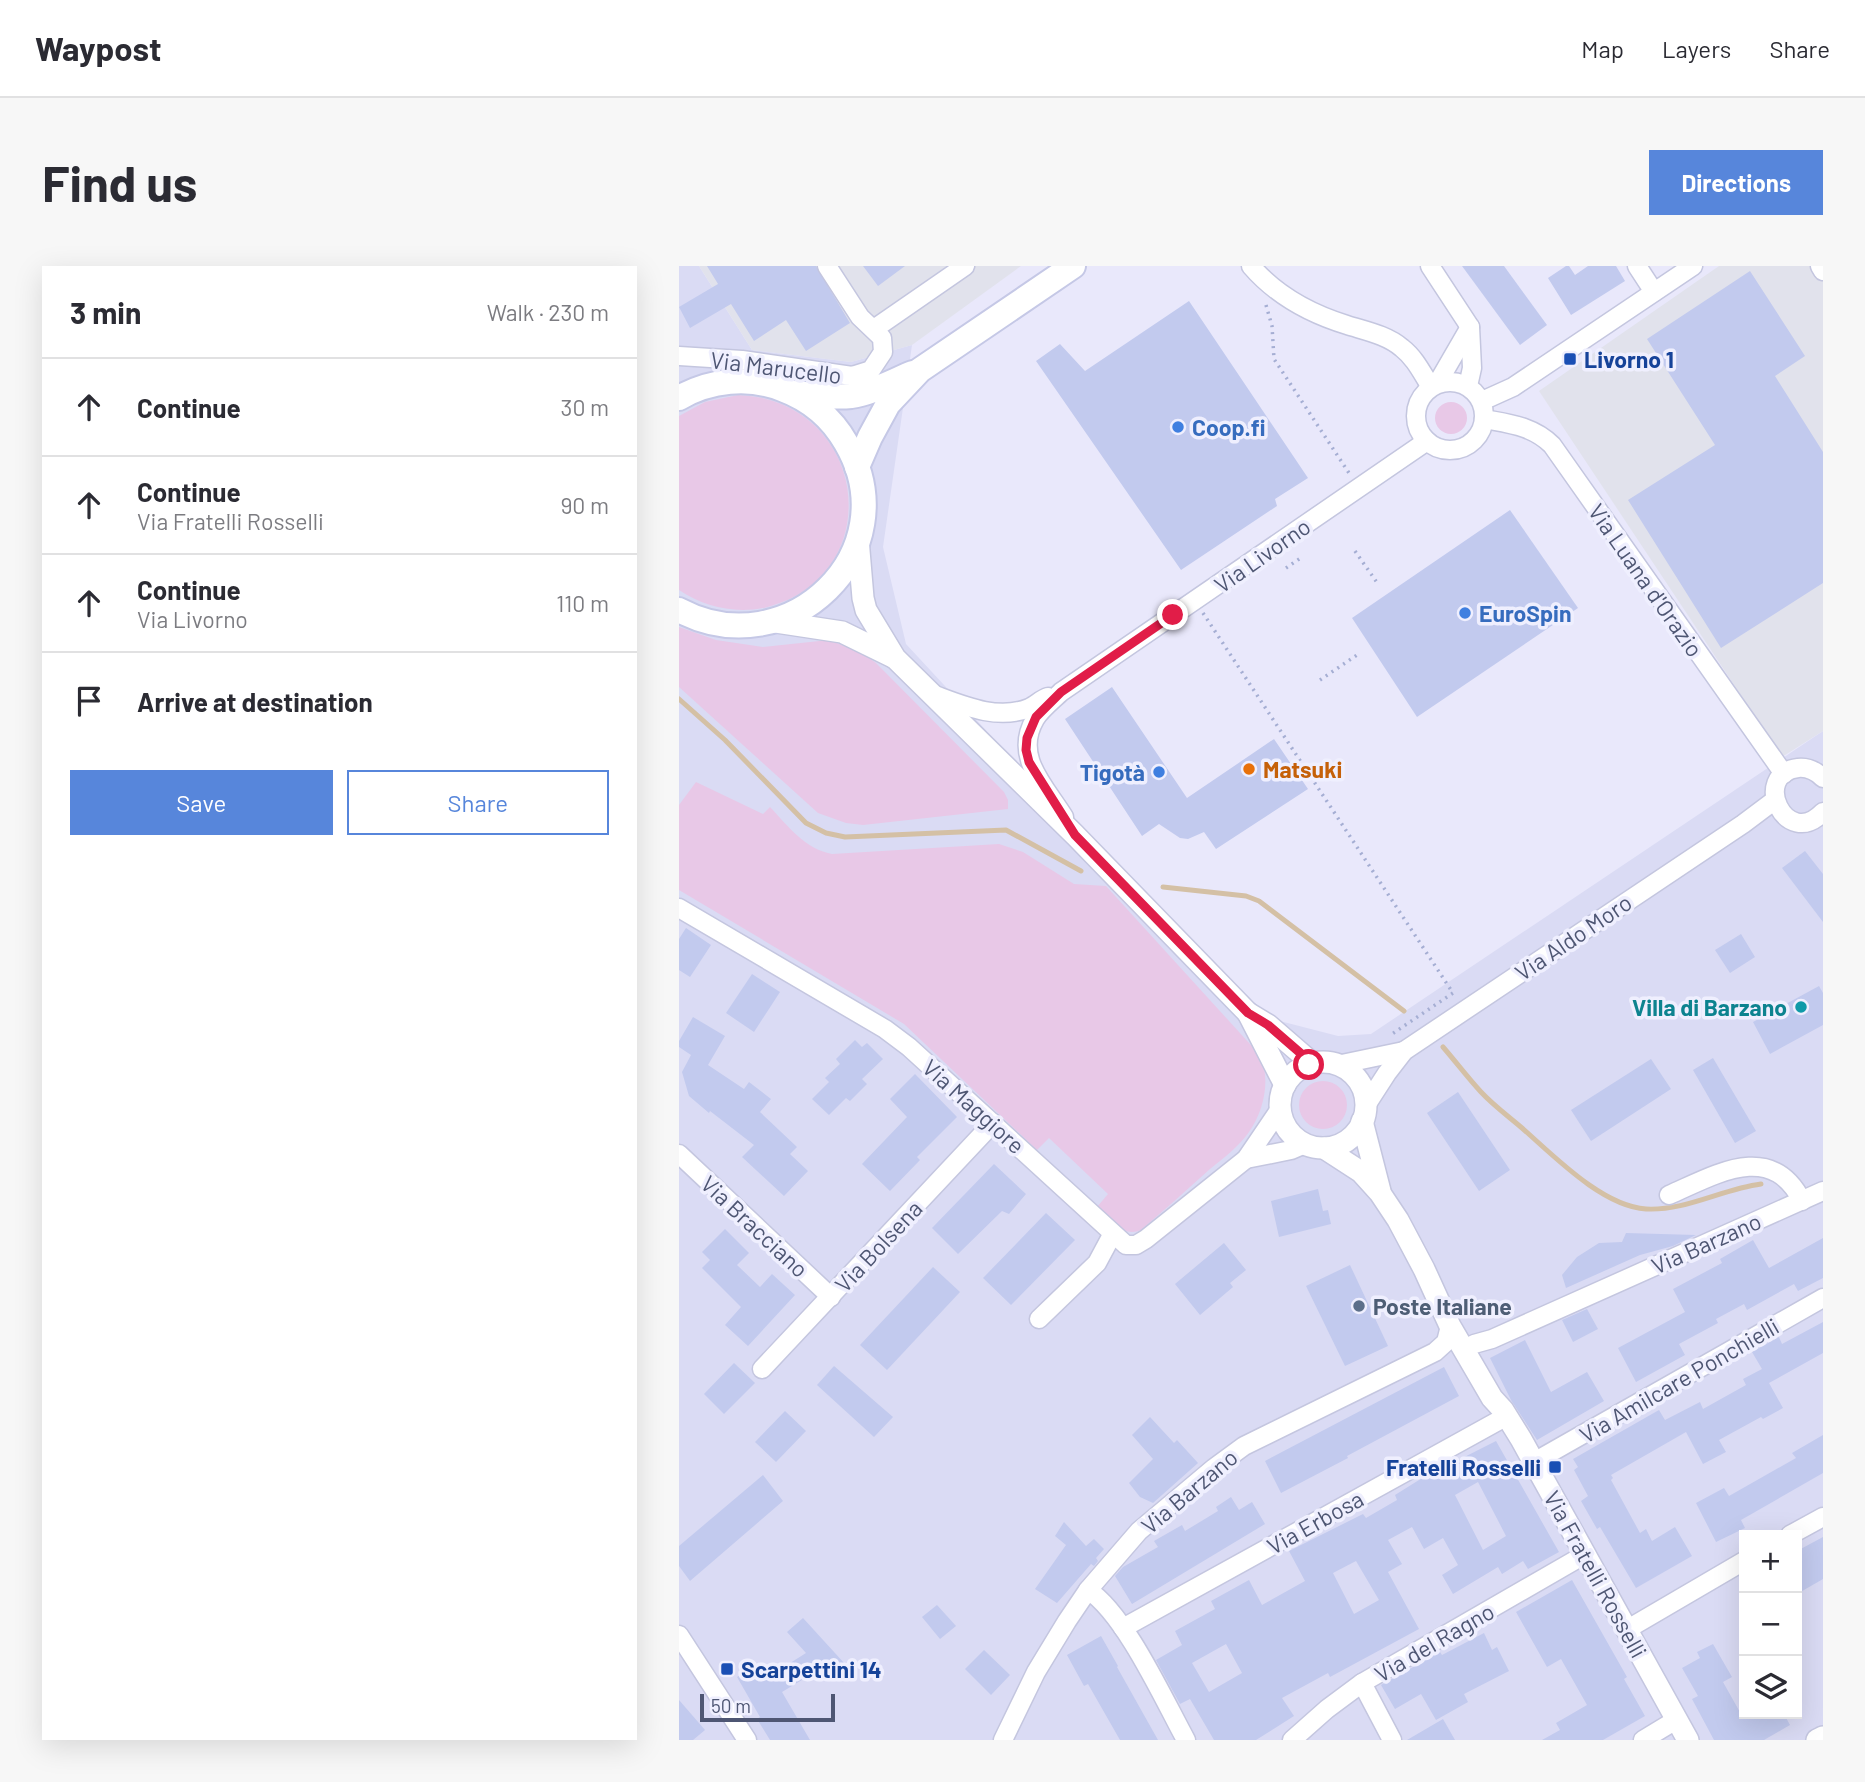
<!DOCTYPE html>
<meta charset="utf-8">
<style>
:root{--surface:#fff;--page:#f7f7f7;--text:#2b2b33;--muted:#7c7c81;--line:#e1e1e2;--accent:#5786db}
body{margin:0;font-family:Barlow,sans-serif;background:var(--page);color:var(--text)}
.controls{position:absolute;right:21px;bottom:21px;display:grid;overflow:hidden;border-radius:0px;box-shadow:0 7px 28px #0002}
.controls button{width:63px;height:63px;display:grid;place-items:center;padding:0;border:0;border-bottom:2px solid var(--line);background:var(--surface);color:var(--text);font:35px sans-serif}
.scale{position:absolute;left:21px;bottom:18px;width:135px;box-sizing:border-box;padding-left:7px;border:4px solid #4e5673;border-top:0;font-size:19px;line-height:24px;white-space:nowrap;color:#4e5673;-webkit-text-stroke:5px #efeffe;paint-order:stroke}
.stop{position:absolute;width:21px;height:21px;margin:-16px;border:5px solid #e11d48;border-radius:50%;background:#fff}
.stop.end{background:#e11d48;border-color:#fff;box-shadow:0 2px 7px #0008}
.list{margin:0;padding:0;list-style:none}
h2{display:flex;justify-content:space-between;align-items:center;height:91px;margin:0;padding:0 28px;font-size:30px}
h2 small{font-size:23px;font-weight:400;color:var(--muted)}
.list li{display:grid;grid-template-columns:46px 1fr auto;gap:21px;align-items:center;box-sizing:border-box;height:98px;padding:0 28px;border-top:2px solid var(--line)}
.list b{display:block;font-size:26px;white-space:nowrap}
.list p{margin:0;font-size:23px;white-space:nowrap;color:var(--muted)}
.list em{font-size:23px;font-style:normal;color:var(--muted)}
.actions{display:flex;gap:14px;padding:21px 28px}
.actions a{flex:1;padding:16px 0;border:2px solid var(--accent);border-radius:0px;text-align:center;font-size:24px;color:var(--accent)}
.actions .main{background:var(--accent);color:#fff}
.icon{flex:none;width:38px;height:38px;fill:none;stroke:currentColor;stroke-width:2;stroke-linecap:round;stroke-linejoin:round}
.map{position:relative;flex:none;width:1144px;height:1474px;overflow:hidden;border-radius:0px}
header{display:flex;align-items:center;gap:42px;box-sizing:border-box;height:98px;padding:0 35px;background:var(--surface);border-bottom:2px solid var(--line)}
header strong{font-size:33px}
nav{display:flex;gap:38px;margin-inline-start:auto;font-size:24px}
.intro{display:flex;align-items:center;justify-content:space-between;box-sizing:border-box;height:168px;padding:0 42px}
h1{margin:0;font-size:49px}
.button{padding:18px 32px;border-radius:0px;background:var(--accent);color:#fff;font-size:24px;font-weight:700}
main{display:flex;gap:42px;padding:0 42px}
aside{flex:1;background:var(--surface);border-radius:0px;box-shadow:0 7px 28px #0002}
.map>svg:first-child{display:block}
</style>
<header>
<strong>Waypost</strong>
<nav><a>Map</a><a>Layers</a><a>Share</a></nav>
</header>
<div class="intro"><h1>Find us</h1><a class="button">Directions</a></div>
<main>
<aside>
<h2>3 min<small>Walk · 230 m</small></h2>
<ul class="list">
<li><svg class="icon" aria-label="ahead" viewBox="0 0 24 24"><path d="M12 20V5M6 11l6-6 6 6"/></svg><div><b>Continue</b></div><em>30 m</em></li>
<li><svg class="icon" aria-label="ahead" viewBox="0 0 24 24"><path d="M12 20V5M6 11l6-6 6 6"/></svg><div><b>Continue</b><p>Via Fratelli Rosselli</p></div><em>90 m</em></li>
<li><svg class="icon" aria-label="ahead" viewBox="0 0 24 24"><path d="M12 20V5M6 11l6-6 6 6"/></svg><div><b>Continue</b><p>Via Livorno</p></div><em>110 m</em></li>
<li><svg class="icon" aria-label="arrive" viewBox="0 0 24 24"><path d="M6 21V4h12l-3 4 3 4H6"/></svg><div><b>Arrive at destination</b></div></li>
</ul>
<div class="actions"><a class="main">Save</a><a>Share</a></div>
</aside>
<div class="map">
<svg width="1144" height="1474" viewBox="0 0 1144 1474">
<rect width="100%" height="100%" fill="#e9e8fb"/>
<path fill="#dadbf4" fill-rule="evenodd" d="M0,0h20l53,84 99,12 61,-17 -29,202 23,97 342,369 90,23 33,-2 452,-303v1009h-1144zM1065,1269h53v179h-53z"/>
<g fill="#e1e2ec">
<path d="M20,0h322l-109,79 -61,17 -99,-12z"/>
<path d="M1040,0h104v465l-41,26 -243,-366z"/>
</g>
<g fill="#e8c8e7">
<path d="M59,129c129,5 152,176 33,211 -32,9 -65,2 -92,-16v-174l26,-14z"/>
<circle cx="772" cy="152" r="16"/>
<path d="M0,361l37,13 47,7 66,-7 33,13 14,10 128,129 4,8v9l-145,16 -17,-2 -28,-10 -139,-126z"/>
<path d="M17,516l67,32 7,-7c18,19 35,42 62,47l167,-10 24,8 51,32 32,2 154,169c11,24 4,56 -11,77 -10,14 -25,26 -39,37 -23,21 -46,41 -69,61 -19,8 -31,-11 -44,-23l11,-13 -59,-56 -12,12 -133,-126 -225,-134v-85z"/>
<circle cx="644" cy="839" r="24"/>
</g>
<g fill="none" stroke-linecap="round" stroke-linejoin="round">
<g stroke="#d4c0a5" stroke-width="5">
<path d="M0,433l46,41 81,83 20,10 19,4 161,-7 75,41"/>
<path d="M484,621l83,9 13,5 145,110"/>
<path d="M764,781c13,15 25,31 38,45 12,13 27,24 41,36 32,28 80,78 124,81 40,2 76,-20 115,-25"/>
</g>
</g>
<g fill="#c2caee" fill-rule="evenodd">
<path d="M28,0h109l34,57 -44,28 -20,-31 -32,21 -23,-37 -41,24 -11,-21 39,-23z"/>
<path d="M184,0h42l-27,20z"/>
<path d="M783,0h42l43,59 -27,20z"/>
<path d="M887,0h3l6,9 13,-9h28l9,15 -54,34 -23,-37z"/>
<path d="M1071,5l55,85 -30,20 48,76v131l-102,65 -93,-148 87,-55 -68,-106z"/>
<path d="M510,35l119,177 -33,21 2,7 -96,64 -145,-209 24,-17 25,27z"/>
<path d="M831,244l68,98 -161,109 -65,-99z"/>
<path d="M433,421l75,111 87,-59 34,50 -92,60 -12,-17 -16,7 -8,-1 -21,-14 -17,12 -77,-117z"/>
<path d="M1126,585l18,23v48l-41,-54z"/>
<path d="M7,662l25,17 -21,32 -11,-7v-31z"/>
<path d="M1062,668l14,23 -25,16 -15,-23z"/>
<path d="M73,708l28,18 -26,40 -28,-19z"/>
<path d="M1140,720l4,7v32l-53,29 -17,-32z"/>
<path d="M14,751l32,19 -17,29 36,24 5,-7 22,17 -11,13 37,35 -7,7 18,17 -24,25 -42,-39 12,-12 -44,-34 -1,2 -20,-17 -7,-24 9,-17 -12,-8v-6z"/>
<path d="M176,774l7,7 5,-4 16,16 -21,20 5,5 -17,17 -4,-3 -17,17 -17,-16 17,-17 -4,-4 15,-14 -4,-5z"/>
<path d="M1034,792l43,73 -21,12 -42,-73z"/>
<path d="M972,793l20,30 -80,52 -20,-31z"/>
<path d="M236,808l42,43 -40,40 3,3 -30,31 -28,-27 45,-47 -17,-18z"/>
<path d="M779,826l52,78 -31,21 -52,-78z"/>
<path d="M315,898l32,30 -17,20 -7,-3 -44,43 -26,-26z"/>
<path d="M639,923l5,22 5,-1 3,14 -52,13 -8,-36z"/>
<path d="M367,947l29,27 -64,65 -28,-27z"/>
<path d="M46,963l24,24 -12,12 23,22 12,-13 23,21 -47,51 -23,-21 16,-18 -39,-39 8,-8 -8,-8z"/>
<path d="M947,967l70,2 -23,11 -33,9 -74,33 -4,-13 15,-18 22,-14 23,-1z"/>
<path d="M1144,972v40l-25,13 -4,-7 -47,26 -3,-6 -28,15 2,4 -39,21 6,11 -49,27 -18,-34 67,-36 -12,-23 49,-26 -2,-4 33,-19 16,28z"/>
<path d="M545,977l22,27 -16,13 3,4 -33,28 -25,-31z"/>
<path d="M671,999l38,81 -43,20 -39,-80z"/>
<path d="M254,1001l27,25 -73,78 -27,-25z"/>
<path d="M908,1043l11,20 -25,13 -11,-22z"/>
<path d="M1144,1056v31l-54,30 14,25 -20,11 -2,-2 -42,23 7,12 -23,12 -17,-32 -75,43 2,3 -2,2 29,53 6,-4 6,12 23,-14 17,29 -56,32 -36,-61 -3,2 -16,-28 7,-5 -14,-26 4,-3 -5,-8 86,-49 6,10 35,-18 3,7 43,-24 -3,-6 19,-10 -10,-17 27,-15 3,7z"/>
<path d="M846,1074l26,52 36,-20 17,29 -67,39 -26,-40 -21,-42z"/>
<path d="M55,1097l21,20 -31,31 -20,-20z"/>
<path d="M155,1100l59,51 -19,20 -57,-52z"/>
<path d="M765,1101l15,29 -112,60 1,2 -67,35 -16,-32z"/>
<path d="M106,1145l21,20 -30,31 -21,-20z"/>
<path d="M471,1151l24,26 3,-3 21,23 -45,40 -13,-6 -11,-14 24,-24 -21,-24z"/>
<path d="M1144,1169v38l-82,47 4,8 -29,14 -20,-39 28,-15 5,8 67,-38 -4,-5z"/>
<path d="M817,1175l63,111 -31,17 -5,-8 -21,13 -4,-7 -45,27 -11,-19 16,-10 -15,-27 -19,11 -12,-22 -24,13 14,24 -14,8 31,57 -89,48 -2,-4 -46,25 12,18 -38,24h-42l-24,-41 -10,5 -24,-44 26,-15 -7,-14 40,-22 -4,-8 38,-21 13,25 43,-24 -16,-30 74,-37 3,4 31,-18 -2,-5 24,-15zM799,1216l28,54 -23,14 -28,-55zM677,1295l23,39 -25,14 -21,-41zM547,1378l16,29 -33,19 -17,-29z"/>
<path d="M84,1209l20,26 -93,80 -11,-15v-20z"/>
<path d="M552,1231l8,13 13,-8 13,22 -133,80 -17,-28 8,-9 35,-20 -4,-6 28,-16 3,6 33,-20 -2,-4z"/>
<path d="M385,1256l22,24 8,-7 10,10 -8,9 2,3 -4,5 -3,-2 -34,39 -22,-14 31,-44 -11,-9z"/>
<path d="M1144,1271v42l-26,15v-43z"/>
<path d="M893,1314l55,97 -3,2 21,37 -42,24h-61l18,-10 -4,-7 31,-18 -26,-46 -14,8 -31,-55z"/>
<path d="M258,1339l19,21 -16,13 -18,-22z"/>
<path d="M124,1352l42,46 -16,15 -9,-10 -38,23 28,48h-40l-13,-21 3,-2 -23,-40 23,-14 8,14 38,-24 -19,-21z"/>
<path d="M805,1367l8,17 5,-3 12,24 -45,23 4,8 -32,18 -15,-26 -26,15 -14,-24 59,-33 2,3z"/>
<path d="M422,1370l17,30 -1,1 41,73h-38l-32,-56 -4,2 -17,-31z"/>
<path d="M1034,1378l19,33 -9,5 18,32h43l6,11 -26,15h-50l-22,-41 6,-3 -16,-28 18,-10 -3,-6z"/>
<path d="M305,1384l26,25 -19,20 -26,-26z"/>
<path d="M0,1434l26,30 -12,10h-14z"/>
<path d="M764,1453l12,21h-48z"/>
</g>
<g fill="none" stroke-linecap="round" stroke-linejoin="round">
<g stroke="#c4c6df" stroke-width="21">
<g id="minor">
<path d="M572,0c25,29 60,48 96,59 19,6 40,10 55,23 13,10 20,25 29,39"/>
<path d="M751,0l40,61 2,41 -4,18"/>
<path d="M958,0l17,26"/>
<path d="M1141,0l3,5"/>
<path d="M195,63l91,-63"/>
<path d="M0,90l63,4 110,16 19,-6 12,-18 -1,-14 -22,-21 -33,-51"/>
<circle cx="771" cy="150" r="34"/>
<path d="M758,118l33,-57"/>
<path d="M803,135l31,-14 180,-121"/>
<path d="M805,153c26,5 49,7 68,26l232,329"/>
<path d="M253,428c30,11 65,27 97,14 7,-3 12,-9 19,-11"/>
<path d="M1144,512c-7,-7 -15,-11 -25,-10 -48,6 -12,83 25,44"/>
<path d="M385,551c-19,-31 -51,-60 -29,-98 6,-10 18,-19 26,-27l366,-251"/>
<path d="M0,642l206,121 24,18 217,198h10l10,-6 100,-80 34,-50"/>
<path d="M658,799l67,-14"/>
<path d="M686,841l22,-34 17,-22 339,-227 32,-24"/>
<path d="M0,888l152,143"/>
<path d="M567,893l45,-9 14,-6"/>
<path d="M990,929c46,-20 102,-55 133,6"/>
<path d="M360,1053l58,-56 15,-28"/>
<path d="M795,1078l18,-5 331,-148"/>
<path d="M83,1103l231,-246"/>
<path d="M855,1196l289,-164"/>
<path d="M1111,1269l33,-18"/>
<path d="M409,1324c37,24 76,110 98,150"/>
<path d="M444,1362l384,-212"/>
<path d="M947,1364l118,-69"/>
<path d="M0,1369l68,105"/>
<path d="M683,1417l30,57"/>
<path d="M324,1474l33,-68 31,-51 21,-31 51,-59 75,-63 30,-22 191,-94 11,-10 4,-16"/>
<path d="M613,1474l35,-31 35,-26 222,-128"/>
<path d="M964,1474l33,-20"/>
</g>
</g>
<g stroke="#c4c6df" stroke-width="24">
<g id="tertiary">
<path d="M179,273l5,59 3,12 29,48 180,177 173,178 20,12 45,39"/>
<path d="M97,356l66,10 51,25"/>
<path d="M569,747l37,72"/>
<circle cx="644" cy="839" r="43"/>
<path d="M683,855l18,70"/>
<path d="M645,882l37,24 19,21 18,27 26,49 26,57 42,72 11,12 18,29 167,301"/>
<path d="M1138,1474l6,-3"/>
</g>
</g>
<g stroke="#c5c8e6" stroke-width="28">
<g id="secondary">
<path d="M117,127c18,2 37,5 55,3 21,-3 42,-15 62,-23"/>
<path d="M0,132c31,-18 70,-22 103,-9 27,10 50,29 64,54 64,109 -58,225 -167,167"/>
<path d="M178,201l13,-30 18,-33 32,-34 153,-104"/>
</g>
</g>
<g stroke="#a5aed3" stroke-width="3.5" stroke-dasharray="2 5" stroke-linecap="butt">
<path d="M587,39l6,21 2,33 75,114"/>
<path d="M676,285l23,33"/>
<path d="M607,302l16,-11"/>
<path d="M524,347l250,380 -61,41"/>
<path d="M641,414l37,-25"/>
</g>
<use href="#minor" stroke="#fff" stroke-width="18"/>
<use href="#tertiary" stroke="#fff" stroke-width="21"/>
<use href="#secondary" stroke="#fff" stroke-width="24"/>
</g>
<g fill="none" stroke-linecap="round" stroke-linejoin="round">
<path stroke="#e11d48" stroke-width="9" d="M494,349l-112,77 -25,25 -9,21 -1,12 3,12 46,73 173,178 20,12 45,39 -4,1"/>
</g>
<g fill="#1a4fb4" stroke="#efeffe" stroke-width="2.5">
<rect x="884" y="86" width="14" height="14" rx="3.5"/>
<rect x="869" y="1194" width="14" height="14" rx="3.5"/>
<rect x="41" y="1396" width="14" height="14" rx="3.5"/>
</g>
<g fill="#3f7fe0" stroke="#efeffe" stroke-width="2.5">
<circle cx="499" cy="161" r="7"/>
<circle cx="786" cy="347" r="7"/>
<circle cx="480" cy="506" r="7"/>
</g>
<circle fill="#e8710a" stroke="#efeffe" stroke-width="2.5" cx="570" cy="503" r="7"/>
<circle fill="#0f9aa8" stroke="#efeffe" stroke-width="2.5" cx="1122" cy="741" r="7"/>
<circle fill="#5c6f8a" stroke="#efeffe" stroke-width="2.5" cx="680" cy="1040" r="7"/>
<g text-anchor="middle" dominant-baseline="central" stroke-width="7" stroke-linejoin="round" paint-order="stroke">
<g font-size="23" font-weight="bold" fill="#164399" stroke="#efeffe" text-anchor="start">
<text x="905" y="93">Livorno 1</text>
<text x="862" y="1201" text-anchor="end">Fratelli Rosselli</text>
<text x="62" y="1403">Scarpettini 14</text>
</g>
<g font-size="23" fill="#4e5673" stroke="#efeffe">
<text transform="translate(97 101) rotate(7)">Via Marucello</text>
<text transform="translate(583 289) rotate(-35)">Via Livorno</text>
<text transform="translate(967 314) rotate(55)">Via Luana d'Orazio</text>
<text transform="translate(894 671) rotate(-34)">Via Aldo Moro</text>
<text transform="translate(295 840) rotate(42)">Via Maggiore</text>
<text transform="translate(76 960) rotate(43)">Via Bracciano</text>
<text transform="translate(1027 977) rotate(-24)">Via Barzano</text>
<text transform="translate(199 980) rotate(-47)">Via Bolsena</text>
<text transform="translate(1000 1114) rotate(-30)">Via Amilcare Ponchielli</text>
<text transform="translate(510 1225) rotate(-40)">Via Barzano</text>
<text transform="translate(636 1256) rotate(-29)">Via Erbosa</text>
<text transform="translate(917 1308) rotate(61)">Via Fratelli Rosselli</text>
<text transform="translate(755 1376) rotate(-30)">Via del Ragno</text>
</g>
<g font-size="23" font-weight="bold" fill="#366cbe" stroke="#efeffe" text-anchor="start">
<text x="513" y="161">Coop.fi</text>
<text x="800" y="347">EuroSpin</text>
<text x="466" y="506" text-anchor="end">Tigotà</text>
</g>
<g font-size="23" font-weight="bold" fill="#c56008" stroke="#efeffe" text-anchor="start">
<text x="584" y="503">Matsuki</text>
</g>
<g font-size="23" font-weight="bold" fill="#0d838f" stroke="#efeffe" text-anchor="end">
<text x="1108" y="741">Villa di Barzano</text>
</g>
<g font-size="23" font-weight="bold" fill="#4e5e75" stroke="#efeffe" text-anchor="start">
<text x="694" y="1040">Poste Italiane</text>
</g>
</g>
</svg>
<div class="controls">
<button>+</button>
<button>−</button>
<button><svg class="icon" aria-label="layers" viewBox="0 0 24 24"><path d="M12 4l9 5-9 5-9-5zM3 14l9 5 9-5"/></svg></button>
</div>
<div class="scale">50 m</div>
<div class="stop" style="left:630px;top:799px"></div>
<div class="stop end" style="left:494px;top:349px"></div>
</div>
</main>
